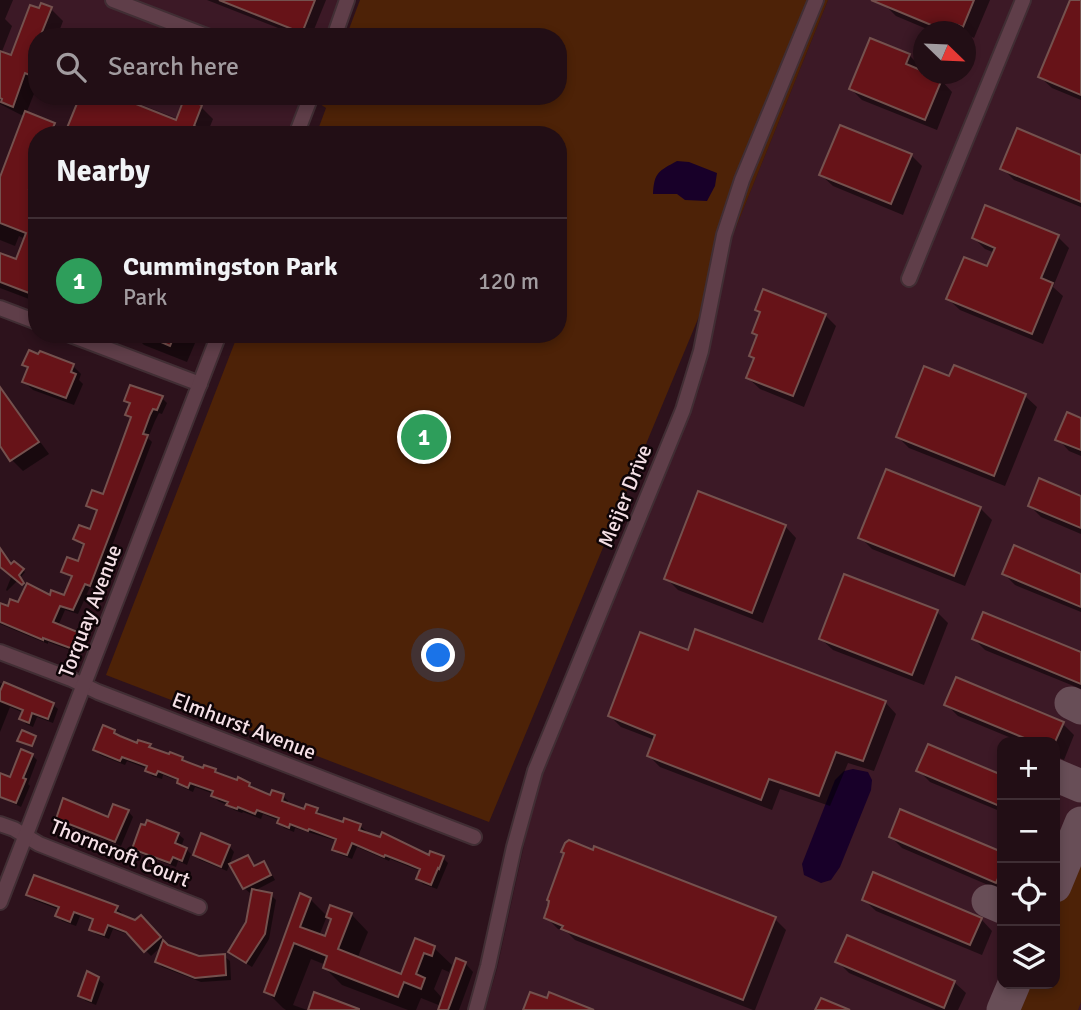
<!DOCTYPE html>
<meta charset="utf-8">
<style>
:root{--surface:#220e15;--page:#2e1c22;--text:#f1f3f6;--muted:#a29ca0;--line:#3f2e34;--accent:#a2c928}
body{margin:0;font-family:Signika,sans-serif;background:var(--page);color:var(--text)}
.controls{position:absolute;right:21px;bottom:21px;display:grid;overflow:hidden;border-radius:14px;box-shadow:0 4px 10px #0003}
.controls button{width:63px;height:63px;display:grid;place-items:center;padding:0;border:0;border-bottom:2px solid var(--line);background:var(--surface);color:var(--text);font:35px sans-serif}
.compass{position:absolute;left:913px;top:21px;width:63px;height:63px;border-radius:50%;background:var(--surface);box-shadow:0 4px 10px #0003;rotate:113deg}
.you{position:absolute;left:439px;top:656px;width:24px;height:24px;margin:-18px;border:5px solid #fff;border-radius:50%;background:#1a73e8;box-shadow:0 0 0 10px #1a73e833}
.badge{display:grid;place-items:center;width:46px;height:46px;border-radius:50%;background:var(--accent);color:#fff;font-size:23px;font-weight:700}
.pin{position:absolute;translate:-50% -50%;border:4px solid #fff;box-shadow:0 2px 7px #0006}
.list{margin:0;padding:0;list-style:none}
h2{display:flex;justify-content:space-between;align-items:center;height:91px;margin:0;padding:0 28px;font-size:30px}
h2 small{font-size:23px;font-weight:400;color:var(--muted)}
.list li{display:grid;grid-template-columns:46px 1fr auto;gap:21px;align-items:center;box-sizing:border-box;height:126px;padding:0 28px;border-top:2px solid var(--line)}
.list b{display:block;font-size:26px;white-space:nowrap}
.list p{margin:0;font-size:23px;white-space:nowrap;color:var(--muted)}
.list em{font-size:23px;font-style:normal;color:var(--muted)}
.icon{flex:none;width:38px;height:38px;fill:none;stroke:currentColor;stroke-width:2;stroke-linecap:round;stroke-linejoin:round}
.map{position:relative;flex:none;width:1081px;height:1010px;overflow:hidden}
.search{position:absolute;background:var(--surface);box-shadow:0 4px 10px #0003;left:28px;top:28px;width:539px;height:77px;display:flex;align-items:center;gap:18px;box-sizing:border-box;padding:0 24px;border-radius:28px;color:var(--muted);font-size:26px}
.panel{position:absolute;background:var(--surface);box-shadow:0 4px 10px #0003;left:28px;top:126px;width:539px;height:217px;border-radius:28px}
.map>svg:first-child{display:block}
</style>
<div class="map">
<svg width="1081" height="1010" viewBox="0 0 1081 1010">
<rect width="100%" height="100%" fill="#2d121c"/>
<g fill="#3c1926" fill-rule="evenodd">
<path d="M0,0h339l-14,37h-288v28l-37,-14z"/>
<path d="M828,0h253v1010h-596l12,-41 39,-179 15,-41 147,-357 15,-61 7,-45 9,-42zM923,32h42v42h-42zM1002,742h53v242h-53z"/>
<path d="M119,96h184l-15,39h-68z"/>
</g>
<g fill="#4d2207">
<path d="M360,0h468l-96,237 -243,585 -383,-147 132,-341h320v-199h-242l10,-27 -6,-4 3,-8h235v-59h-212z"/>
<path d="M1081,841v161l-3,8h-68l11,-26h34v-80z"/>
</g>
<g fill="#180029">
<path d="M677,161l12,1 28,11 -2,13 -8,15 -22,-1 -8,-6h-24c1,-22 6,-23 24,-33z"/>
<path d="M853,769l15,3 4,8 -1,10 -31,77 -9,13 -10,3 -17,-8 -2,-11 33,-84 9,-9z"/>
</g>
<g fill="#0007">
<path d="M0,0h13l-8,19 7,7 -11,28 11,4 28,-47 11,-2 12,12 -6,16h-20v49l-11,28 28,10 10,11h-27v167l-37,-14v-33l17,6 8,-22 -6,-3 -4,10 -15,-6v-64l2,1 23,-60 -25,-13z"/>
<path d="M207,0h119l-15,37h-10z"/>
<path d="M887,0h103l-16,38 -8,-4 -1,2v-4h-31l-38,-16 -11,-11z"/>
<path d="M1072,0h9v100l-29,-12 -12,-11z"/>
<path d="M909,55l12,12 -2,4 22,9 11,12 -15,38 -75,-30 -11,-11z"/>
<path d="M68,96h76l-4,11 37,15 7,-20 -7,-6h14l-2,6 12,5 12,12 -6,15 3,1h-133l-8,-8 11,-26z"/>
<path d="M911,155l11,11 -19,49 -70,-29 -12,-11z"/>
<path d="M1081,157v50l-67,-27 -12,-12z"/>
<path d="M1058,237l11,11 -16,39 10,9 -20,48 -83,-34 -12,-11 40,-30 7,-16 -10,-4 -11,-11z"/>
<path d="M757,310l68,5 11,11 -32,81 -44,-18 -12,-11 7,-18 -4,-5 7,-19 -4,-4 7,-18z"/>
<path d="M133,334h53l9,9 -8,19 -43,-17z"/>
<path d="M25,365l48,1 8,8 -2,6 4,4 -9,21 -41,-15 -9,-8 5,-13z"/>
<path d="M955,368l70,28 12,11 -32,79 -96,-38 -11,-11 52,-59z"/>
<path d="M0,387l49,67 -26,17 -12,-12 -11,-16z"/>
<path d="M162,398l5,5 -5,11 -3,-1 -4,8 -7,17 4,4 -57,148 -5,-3 -12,27 -13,-4 -7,16 21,8 5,5 -6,14 -30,-11v2l-48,-20v-19l9,3 10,-4 32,-7h14l8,-19 -10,-6 16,-9 6,-17 -5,-2 -5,-5 16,-8 7,-19 -5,-2 -5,-5 16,-8 28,-77 -5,-5 4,-10 -5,-5z"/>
<path d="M1081,420v36l-12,-5 -11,-12z"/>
<path d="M1081,498v36l-40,-17 -11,-11z"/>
<path d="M980,508l12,12 -27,66 -93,-37 -12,-12z"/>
<path d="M785,526l11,12 -33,85 -85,-33 -12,-12z"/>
<path d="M0,549l11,17 3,-3 11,9 -5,6 5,8 -7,-6 -11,11 -1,-1 6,-15 -12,-10z"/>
<path d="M1004,574l77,1v37l-66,-27z"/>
<path d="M937,612l11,11 -24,62 -91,-35 -12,-11z"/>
<path d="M974,639l107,15v35l-96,-39z"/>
<path d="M689,652l196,50 11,12 -22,57 -26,-8 -18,43 -50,-17 -8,21 -112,-43 -11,-11 6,-16 -34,-13 -11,-11z"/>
<path d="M0,683l53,22 5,4 -5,14 -16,-6 -4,10 -7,-3 -4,-5 2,-6 -14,-6 -10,25z"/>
<path d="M946,704l117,20 11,11 -10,25 -9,-4v-14h-34l-63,-26z"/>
<path d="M114,731l5,5 19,9 12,1 4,5 28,7 5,6 17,6 11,1 5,5 29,8 6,5 16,8 12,-1 5,5 -1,4 18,7 12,-2 5,5 22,9 1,-4 15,6 6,5 -1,3 65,23 13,1 5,5 -11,26 -14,-5 -5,-5 3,-8 -6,-2 -25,-10 -1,2 -32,-14 -5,12 -13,-5 -5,-5 3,-8 -42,-13 -1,4 -10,-4 -5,-5 1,-2 -17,-7 -2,5 -18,-7 -1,1 -8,-3 -6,-5 -10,-4 -5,-6 1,-1 -19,-7 -2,5 -9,-4 -5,-5v-2l-16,-6 -1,4 -10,-3 -5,-6 1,-1 -21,-8 -2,4 -25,-10 -5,-5z"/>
<path d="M929,746l73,30v36l-72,-30 -11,-11z"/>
<path d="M32,755l5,5 -9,24 2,2 -9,21 -21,-10v-22l11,4z"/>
<path d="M128,811l5,6 -12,29 -58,-22 -5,-5h51z"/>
<path d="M901,812l101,42v37l-100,-43 -11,-11z"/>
<path d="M178,834l6,5 -3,8 5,2 5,5 -4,11 -9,-4 -2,6 -37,-14 -5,-5z"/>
<path d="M229,846l5,6 -7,19 -27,-11 -5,-5z"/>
<path d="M248,857l8,10 7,-4 6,6 6,11 -21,11 17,4 5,5 -7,39 -17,28 -16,-10 -6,-5 18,-30 6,-31 -4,2 -6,-5z"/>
<path d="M28,895l89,13 5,5 -1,3 15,6 5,-5 27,29 30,12 26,-2 6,5 1,19 -30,2 -39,-15 -5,-5 7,-18 -13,12 -19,-20 -19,-7 -4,10 -13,-5 -5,-5 3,-8 -14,-5 -4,10 -14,-5 -5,-5 3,-6 -26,-10z"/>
<path d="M310,899l17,17 -8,20 7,3 6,-18 -4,-4 23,-3 17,18 -11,27 45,17 14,-35 18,7 18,17 -3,7 -7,-3 -8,20 9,10 22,-36 8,9 -14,38h-20l2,-4 -20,-8 -5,12h-8l-66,-25 -17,-17 1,-3 -15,-6 -18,46 14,5h-21l-3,-2 -17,-17z"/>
<path d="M864,900l117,19 11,12 -10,24 -106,-44z"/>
<path d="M546,917l229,2 11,11 -31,80h-2l-178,-70 -7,-7 -10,-4z"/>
<path d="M838,962l116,20 12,11 -8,17h-22l-87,-37z"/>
<path d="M98,979l6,5 -8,21 -10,-4 -6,-5z"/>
</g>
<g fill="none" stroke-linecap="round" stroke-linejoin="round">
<g stroke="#684e57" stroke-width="33">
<path d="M1071,703l10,5"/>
<path d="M1055,775l26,11"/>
<path d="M1055,886l26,-63"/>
<path d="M988,901l14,6"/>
<path d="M1003,1010l11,-26"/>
</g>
</g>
<g fill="#671318" stroke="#74514e" stroke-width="2">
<path d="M219,0h96l-13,33z"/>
<path d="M871,0h103l-11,27 -8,-3 -3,8h-4z"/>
<path d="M1070,0h11v95l-43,-18z"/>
<path d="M41,3l11,4 -12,30h-3v9l-7,17 7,3v12l-12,-5 -12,34 -12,-5 1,-3 -2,-1v-47l11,4 19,-50 9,3z"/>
<path d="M870,38l40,16 -4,10 17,7v3h6l13,5 -17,41 -76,-31z"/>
<path d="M80,96h36l60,24 8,-21 18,6 -8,21 19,9h-118l-16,-6 -1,3 -11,-4z"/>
<path d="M25,111l30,12 -5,12h-13v34l-8,20 8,3v104l-37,-14v-29l16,6 10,-26 -26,-10v-46z"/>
<path d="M840,125l72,29 -21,50 -72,-29z"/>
<path d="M1017,128l64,27v47l-81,-33z"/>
<path d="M985,205l74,30 -18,43 12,5 -21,51 -86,-35 18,-42 23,9 8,-18 -23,-10z"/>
<path d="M763,289l63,25 -33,82 -47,-18 8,-20 -5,-2 8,-21 -5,-2 8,-21 -5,-2z"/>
<path d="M143,334h32l-5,12z"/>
<path d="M29,350l9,4 2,-3 34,13 -3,8 5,2 -10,24 -44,-16 6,-15 -6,-2z"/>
<path d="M954,365l72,29 -32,82 -98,-39 28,-71 25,10z"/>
<path d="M130,385l33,11 -6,14 -4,-1 -3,6 -7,19 5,1 -58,151 -5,-2 -12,26 -13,-4 -7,16 27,11 -7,16 -30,-11v2l-43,-18v-19l8,3 2,-7 8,3 9,-19 23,12 1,-5 13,5 8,-19 -11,-4 6,-15 11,4 6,-17 -11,-5 6,-14 11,4 7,-19 -11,-4 6,-16 11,4 28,-77 -6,-2 5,-12 -6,-2z"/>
<path d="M0,387l39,55 -29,19 -10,-15z"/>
<path d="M1067,412l14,6v32l-26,-10z"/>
<path d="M886,469l95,38 -27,69 -96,-38z"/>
<path d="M1039,478l42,18v32l-53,-22z"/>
<path d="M698,491l88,34 -34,88 -88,-34z"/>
<path d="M1014,545l67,29v33l-79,-33z"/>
<path d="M0,548l11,16 3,-3 10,8 -5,6 5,8 -2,2 -22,-18z"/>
<path d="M844,574l94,36 -26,65 -93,-36z"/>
<path d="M983,612l98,40v32l-109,-45z"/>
<path d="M695,629l191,72 -23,60 -27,-9 -17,44 -50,-17 -8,21 -114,-44 8,-21 -47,-19 32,-84 48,18z"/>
<path d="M956,677l108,45 -9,20h-21l-90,-37z"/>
<path d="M4,682l50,21 -6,16 -16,-6 -3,10 -10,-4 4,-9 -23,-9v-10z"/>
<path d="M103,725l12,5 -1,3 6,3 17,7 1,-3 13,4 -2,3 20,7 1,-2 13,5 -1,3 21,8 1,-3 12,4 -1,3 22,8 1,-3 12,6 -1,3 21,9 2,-5 12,4 -2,7 22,8 2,-5 12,4 -2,5 27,9 1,-4 17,6 -2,6 21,7 2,-5 47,23 1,-4 14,5 -5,13 -1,-1 -7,17 -15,-6 4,-10 -12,-5 -23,-9 -1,2 -32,-14 -5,12 -15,-5 4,-11 -27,-10 -1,2 -18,-7 -1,4 -12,-5 2,-5 -22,-8 -2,4 -17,-7 -1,2 -11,-4 2,-3 -17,-6 2,-5 -23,-8 -2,5 -11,-5 1,-4 -20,-8 -2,4 -11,-4 2,-5 -25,-9 -2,4 -27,-11z"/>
<path d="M22,730l14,6 -4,10 -15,-5z"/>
<path d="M928,744l74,31v32l-86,-36z"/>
<path d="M21,749l12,5 -10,24 3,1 -10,24 -16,-6v-24l10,4z"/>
<path d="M63,798l45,19 5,-13 16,6 -14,32 -59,-23z"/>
<path d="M900,809l102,43v17l-6,14 -107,-46z"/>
<path d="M147,820l32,13 -4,10 12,5 -5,13 -9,-4 -3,6 -38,-14 9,-25 4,1z"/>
<path d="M201,833l29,12 -9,22 -28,-12z"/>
<path d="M569,840l24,10 1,-4 182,71 -33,83 -182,-71 2,-3 -19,-8 4,-12 1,-5 -2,-1 17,-47 -3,-1 4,-9z"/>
<path d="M248,855l6,11 10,-5 7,14 -28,14 -14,-25z"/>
<path d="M873,872l109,46 -12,27 -108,-45z"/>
<path d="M34,875l84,31 -3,6 20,8 6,-5 20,22 -17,15 -18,-20 -18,-7 -4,10 -15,-5 4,-11 -19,-7 -4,10 -15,-6 4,-9 -33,-12z"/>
<path d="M252,889l20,4 -7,41 -19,29 -18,-11 18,-30z"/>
<path d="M300,893l11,5 -11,29 25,9 6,-17 -5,-2 4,-12 22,8 -14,36 63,25 14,-36 20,8 -3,10 -8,-3 -8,21 9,4 -4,11 -17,-7 -6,15 -75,-29 4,-12 -33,-13 -20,53 -10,-4z"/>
<path d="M847,935l108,46 -11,27 -109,-46z"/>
<path d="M163,940l5,5 31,11 26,-2 1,21 -31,3 -40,-16z"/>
<path d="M456,958l10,4 -18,48h-10z"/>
<path d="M87,971l12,6 -8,24 -13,-5z"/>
<path d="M314,992l45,17v1h-51z"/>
<path d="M530,992l17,6 2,-6 45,18h-71z"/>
<path d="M821,998l29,12h-35z"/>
</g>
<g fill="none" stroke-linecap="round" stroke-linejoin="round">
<g stroke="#412e34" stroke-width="18">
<g id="street">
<path d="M113,0l96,37"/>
<path d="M334,37l13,-37"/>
<path d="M296,135l15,-39"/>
<path d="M909,279l114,-279"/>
<path d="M0,308l37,14"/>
<path d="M68,334l132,50"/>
<path d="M0,652l71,27 27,13 376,145"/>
<path d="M0,824l14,5 25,15 160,63"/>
<path d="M0,902l219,-568"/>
<path d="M476,1010l12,-44 26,-119 21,-76 148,-361 18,-59 23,-116 18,-55 74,-180"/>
</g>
</g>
<use href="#street" stroke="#5f3e49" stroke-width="14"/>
</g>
<g text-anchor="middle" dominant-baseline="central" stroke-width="5" stroke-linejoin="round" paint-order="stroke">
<g font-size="21" fill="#f5e0e6" stroke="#0e0407">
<text transform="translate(625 496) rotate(-68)">Meijer Drive</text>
<text transform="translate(90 611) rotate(-69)">Torquay Avenue</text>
<text transform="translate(244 726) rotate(21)">Elmhurst Avenue</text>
<text transform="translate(120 853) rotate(22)">Thorncroft Court</text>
</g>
</g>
</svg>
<div class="controls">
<button>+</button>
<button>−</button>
<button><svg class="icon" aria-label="locate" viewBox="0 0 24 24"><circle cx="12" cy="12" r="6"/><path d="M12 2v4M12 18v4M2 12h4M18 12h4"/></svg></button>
<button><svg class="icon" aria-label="layers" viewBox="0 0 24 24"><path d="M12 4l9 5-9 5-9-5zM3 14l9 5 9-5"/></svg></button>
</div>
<svg class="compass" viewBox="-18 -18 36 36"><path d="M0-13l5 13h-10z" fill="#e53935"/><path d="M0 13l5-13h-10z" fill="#a29ca0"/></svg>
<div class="you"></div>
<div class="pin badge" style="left:424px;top:437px;background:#2e9e5b">1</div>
<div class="search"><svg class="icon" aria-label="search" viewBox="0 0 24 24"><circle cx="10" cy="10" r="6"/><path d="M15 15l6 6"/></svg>Search here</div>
<section class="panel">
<h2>Nearby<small></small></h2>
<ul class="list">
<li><span class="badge" style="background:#2e9e5b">1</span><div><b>Cummingston Park</b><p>Park</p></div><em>120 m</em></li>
</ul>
</section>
</div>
